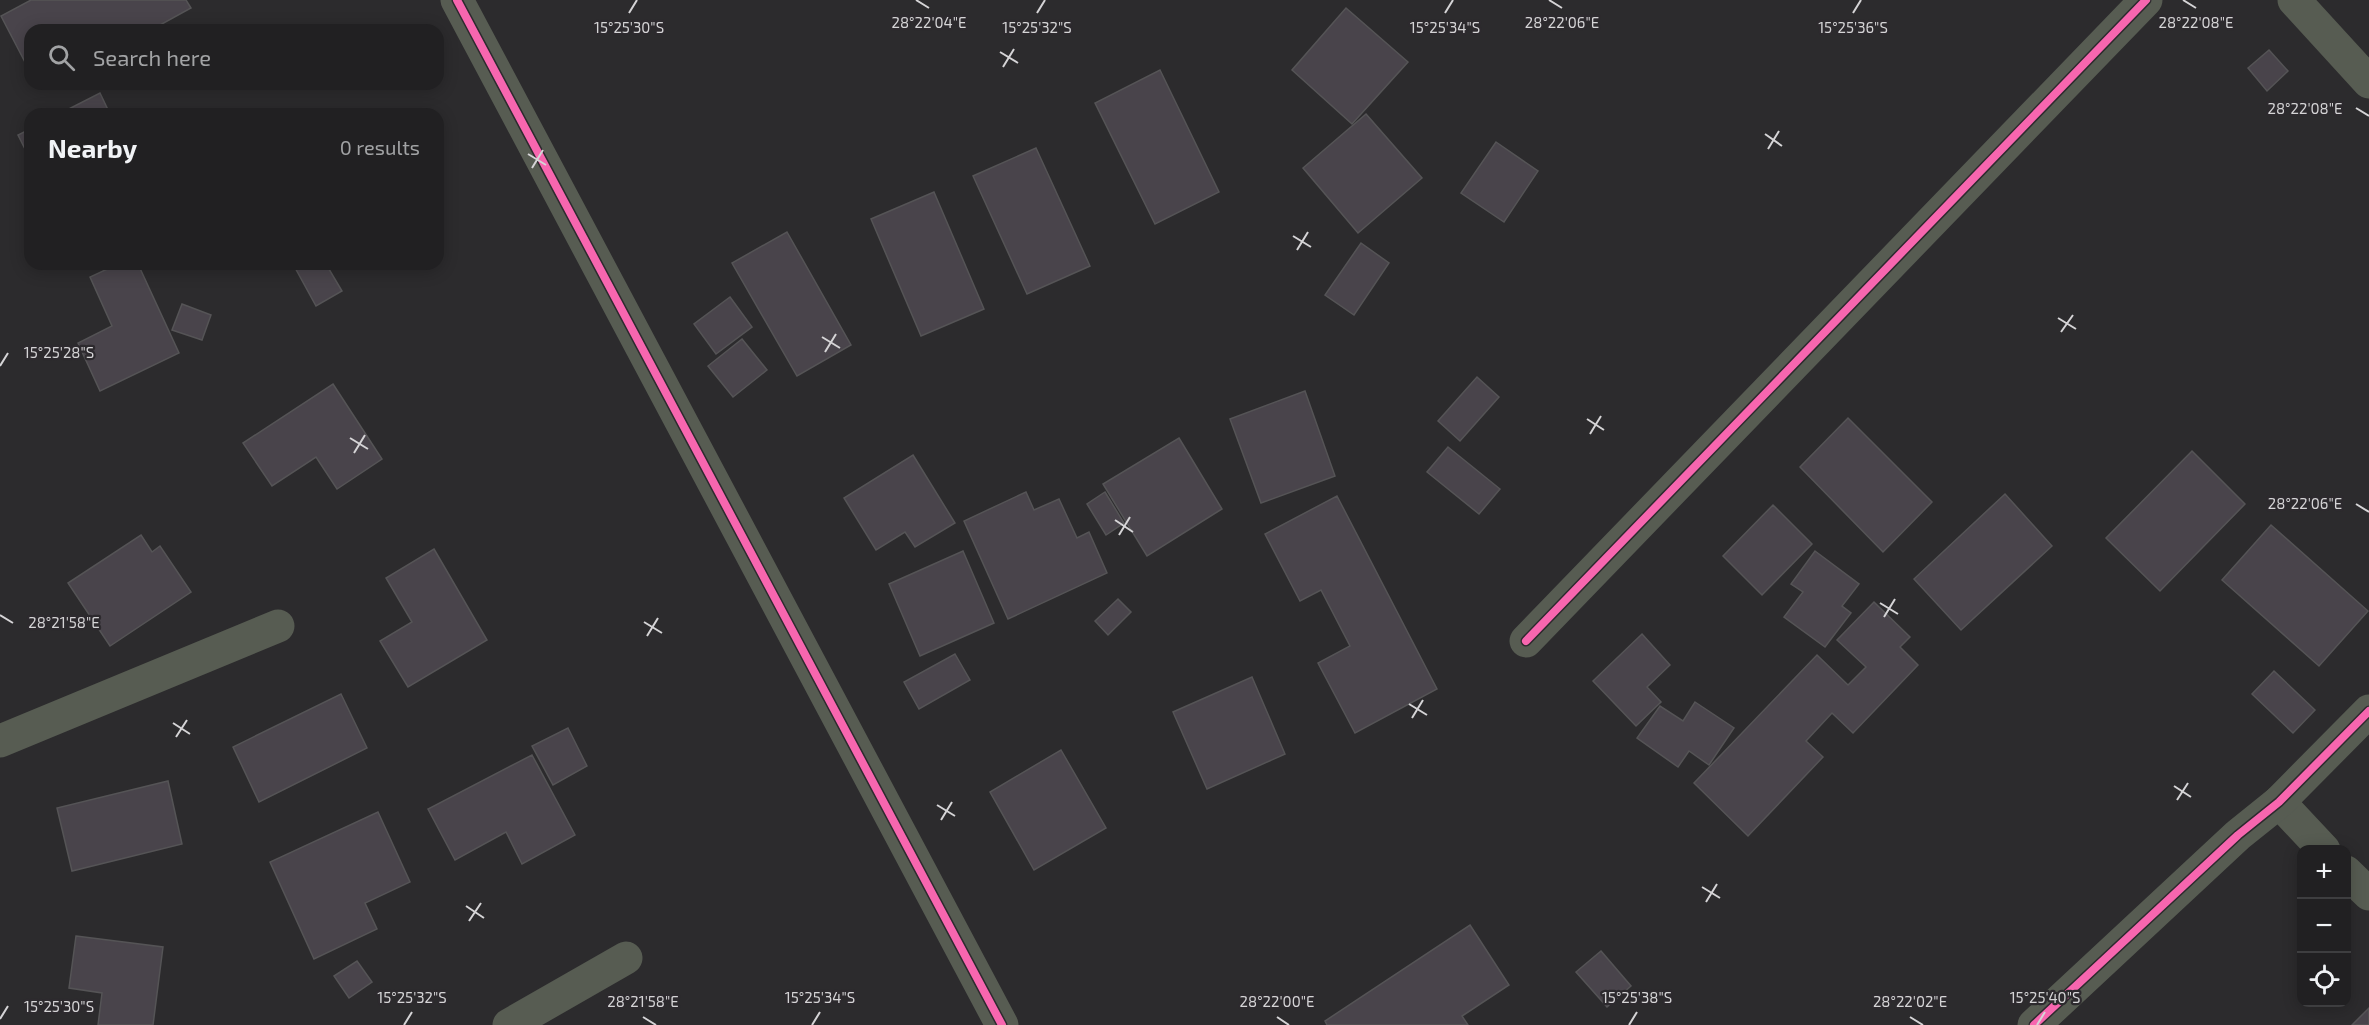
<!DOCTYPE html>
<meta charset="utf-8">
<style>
:root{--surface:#212022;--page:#29282a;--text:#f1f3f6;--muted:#a2a3a5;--line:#3e3e40}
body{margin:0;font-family:"Exo 2",sans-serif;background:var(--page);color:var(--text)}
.controls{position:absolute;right:18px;bottom:18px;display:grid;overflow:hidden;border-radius:12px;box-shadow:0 3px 15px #0003}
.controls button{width:54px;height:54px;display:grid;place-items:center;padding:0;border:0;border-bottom:2px solid var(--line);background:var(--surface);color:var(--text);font:30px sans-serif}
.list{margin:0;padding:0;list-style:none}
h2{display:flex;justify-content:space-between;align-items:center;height:78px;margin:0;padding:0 24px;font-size:26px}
h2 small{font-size:20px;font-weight:400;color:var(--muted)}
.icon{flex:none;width:33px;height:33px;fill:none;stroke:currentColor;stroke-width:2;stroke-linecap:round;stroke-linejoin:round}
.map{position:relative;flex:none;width:2369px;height:1025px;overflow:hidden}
.search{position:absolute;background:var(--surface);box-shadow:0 3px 15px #0003;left:24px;top:24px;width:420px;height:66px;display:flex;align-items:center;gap:15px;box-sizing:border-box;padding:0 21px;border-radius:18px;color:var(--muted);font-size:22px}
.panel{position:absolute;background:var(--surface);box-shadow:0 3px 15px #0003;left:24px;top:108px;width:420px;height:162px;border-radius:18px}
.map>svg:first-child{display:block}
</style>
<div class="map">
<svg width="2369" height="1025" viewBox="0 0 2369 1025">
<rect width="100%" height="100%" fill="#2c2b2d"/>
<g fill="#49444b" stroke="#555456" stroke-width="1.5">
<path d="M31,0h155l5,8 -40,22h-121v34l-3,2 -26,-50z"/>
<path d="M1346,8l62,54 -56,62 -60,-54z"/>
<path d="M2269,50l19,21 -21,20 -19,-23z"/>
<path d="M1160,70l59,122 -64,32 -60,-121z"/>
<path d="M100,93l10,21h-51z"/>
<path d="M1366,114l56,64 -64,55 -55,-65z"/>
<path d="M30,129v30l-12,-24z"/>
<path d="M1496,142l42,29 -34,51 -43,-29z"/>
<path d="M1036,148l54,118 -63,28 -54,-118z"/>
<path d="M934,192l50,117 -63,27 -50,-117z"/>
<path d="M787,232l64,113 -54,31 -65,-113z"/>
<path d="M1361,243l28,20 -35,52 -29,-20z"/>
<path d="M118,264h20l41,89 -79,38 -22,-48 34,-17 -22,-49z"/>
<path d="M293,264h33l16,27 -26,15z"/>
<path d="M730,297l22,30 -36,27 -22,-30z"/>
<path d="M182,304l29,11 -9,25 -30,-10z"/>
<path d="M742,339l25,31 -34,27 -25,-31z"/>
<path d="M1477,377l22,20 -39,44 -22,-20z"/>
<path d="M333,384l49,75 -45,30 -21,-32 -44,29 -29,-43z"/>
<path d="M1305,391l30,85 -74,27 -31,-84z"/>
<path d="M1848,418l84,84 -49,50 -83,-85z"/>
<path d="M1179,438l43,71 -75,47 -44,-72z"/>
<path d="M1448,447l52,42 -21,25 -52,-42z"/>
<path d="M2192,451l53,53 -85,87 -54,-53z"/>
<path d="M913,455l42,68 -40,24 -10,-15 -29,18 -32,-52z"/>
<path d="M1026,492l8,18 25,-11 18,39 12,-6 18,41 -99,46 -44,-98z"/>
<path d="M1105,492l19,31 -18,12 -19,-31z"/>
<path d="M2005,494l47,52 -91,84 -47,-51z"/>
<path d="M1337,496l100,193 -82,44 -37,-70 32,-17 -29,-56 -21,11 -35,-67z"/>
<path d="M1773,505l39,39 -50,51 -39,-39z"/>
<path d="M2271,525l97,86 -49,55 -97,-86z"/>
<path d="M141,535l11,17 8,-6 31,46 -81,54 -42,-63z"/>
<path d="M434,549l53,91 -79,47 -28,-46 32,-19 -26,-44z"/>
<path d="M963,551l31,72 -74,33 -31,-72z"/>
<path d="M1815,551l44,33 -17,22 9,7 -26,34 -41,-30 19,-25 -12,-8z"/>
<path d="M1118,599l13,13 -23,23 -13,-14z"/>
<path d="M1874,602l36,35 -10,10 18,18 -65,68 -21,-20 -26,28 17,16 -75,79 -54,-53 123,-128 31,30 18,-18 -29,-27z"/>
<path d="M1642,634l28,31 -23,22 14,15 -25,24 -43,-45z"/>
<path d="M955,654l15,26 -51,29 -15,-27z"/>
<path d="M2274,671l41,39 -22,23 -41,-39z"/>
<path d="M1252,677l33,77 -78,35 -34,-77z"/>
<path d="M341,694l26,54 -108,54 -26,-55z"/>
<path d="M1695,702l39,26 -25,37 -20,-14 -11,16 -41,-29 23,-32 23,15z"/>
<path d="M568,728l19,38 -34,19 -21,-39z"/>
<path d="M1061,750l45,78 -72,42 -44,-78z"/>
<path d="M532,755l43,80 -53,29 -16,-32 -51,28 -27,-51z"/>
<path d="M168,781l14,63 -110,27 -15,-63z"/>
<path d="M378,812l32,70 -45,21 12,26 -63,30 -44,-97z"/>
<path d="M1470,925l39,60 -47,31 6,9h-141l-2,-4z"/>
<path d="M76,936l87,11 -10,78h-55l4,-32 -33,-5z"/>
<path d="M1601,951l30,35 -24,21 -31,-35z"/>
<path d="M357,961l15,21 -23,16 -15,-22z"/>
<path d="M2369,1008v17h-17z"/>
</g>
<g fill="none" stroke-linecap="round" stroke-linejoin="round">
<g stroke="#575c52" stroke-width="33">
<path d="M457,0l545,1025"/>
<path d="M1526,641l620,-641"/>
<path d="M0,741l278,-115"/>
<path d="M2279,802l45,48"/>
<path d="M2346,872l23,22"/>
<path d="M509,1025l117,-67"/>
<path d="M2034,1025l204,-190 41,-33 90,-91"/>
</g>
<path stroke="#575c52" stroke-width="33" d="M2294,0l75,82"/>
<g stroke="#2d2a2e" stroke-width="11">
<g id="cycleway">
<path d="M457,0l545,1025"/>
<path d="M1526,641l620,-641"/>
<path d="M2034,1025l204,-190 41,-33 90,-91"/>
</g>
</g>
<use href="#cycleway" stroke="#f766af" stroke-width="8"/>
</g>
<path fill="none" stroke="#d5d4d6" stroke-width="2" d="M916,0l13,8M1549,0l13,8M2183,0l13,8M629,13l8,-13M1037,13l8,-13M1445,13l8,-13M1853,13l8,-13M1000,52l18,11M1003,67l11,-18M2356,108l13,8M1765,134l17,12M1768,149l11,-18M528,154l18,11M532,168l11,-18M1293,236l18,11M1297,250l11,-18M2058,318l18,11M2061,332l12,-17M822,337l18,11M825,352l11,-18M0,366l8,-13M1587,419l17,11M1590,434l11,-18M350,438l18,11M354,453l11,-18M2356,504l13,8M1115,520l18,12M1119,535l11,-18M1880,603l18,11M0,615l13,8M1884,617l11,-18M644,622l18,11M647,636l11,-18M1409,704l18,11M1412,718l11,-18M173,723l17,11M176,737l11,-17M2174,786l17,11M2177,800l11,-17M937,805l18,11M941,820l11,-18M1702,887l18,11M1706,902l11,-18M466,906l18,12M469,921l12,-18M643,1017l13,8M1277,1017l12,8M1910,1017l13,8M0,1019l8,-13M404,1025l8,-13M812,1025l8,-13M1629,1025l8,-13M2037,1025l8,-13"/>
<g font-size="15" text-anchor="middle" fill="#d5d4d6" stroke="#2d2a2e" stroke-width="4.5" stroke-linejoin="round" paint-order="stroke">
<text x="929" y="28">28°22'04"E</text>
<text x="1562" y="28">28°22'06"E</text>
<text x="2196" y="28">28°22'08"E</text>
<text x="629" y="33">15°25'30"S</text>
<text x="1037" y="33">15°25'32"S</text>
<text x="1445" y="33">15°25'34"S</text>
<text x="1853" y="33">15°25'36"S</text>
<text x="2305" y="114">28°22'08"E</text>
<text x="59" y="358">15°25'28"S</text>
<text x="2305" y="509">28°22'06"E</text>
<text x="64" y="628">28°21'58"E</text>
<text x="412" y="1003">15°25'32"S</text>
<text x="820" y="1003">15°25'34"S</text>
<text x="1637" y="1003">15°25'38"S</text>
<text x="2045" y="1003">15°25'40"S</text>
<text x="643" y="1007">28°21'58"E</text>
<text x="1277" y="1007">28°22'00"E</text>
<text x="1910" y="1007">28°22'02"E</text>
<text x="59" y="1012">15°25'30"S</text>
</g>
</svg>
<div class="controls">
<button>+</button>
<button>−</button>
<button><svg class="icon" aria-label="locate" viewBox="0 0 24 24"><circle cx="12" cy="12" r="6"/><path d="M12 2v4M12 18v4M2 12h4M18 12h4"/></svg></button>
</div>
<div class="search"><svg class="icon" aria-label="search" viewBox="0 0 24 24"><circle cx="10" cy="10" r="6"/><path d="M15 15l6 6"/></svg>Search here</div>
<section class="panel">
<h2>Nearby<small>0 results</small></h2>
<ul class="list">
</ul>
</section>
</div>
